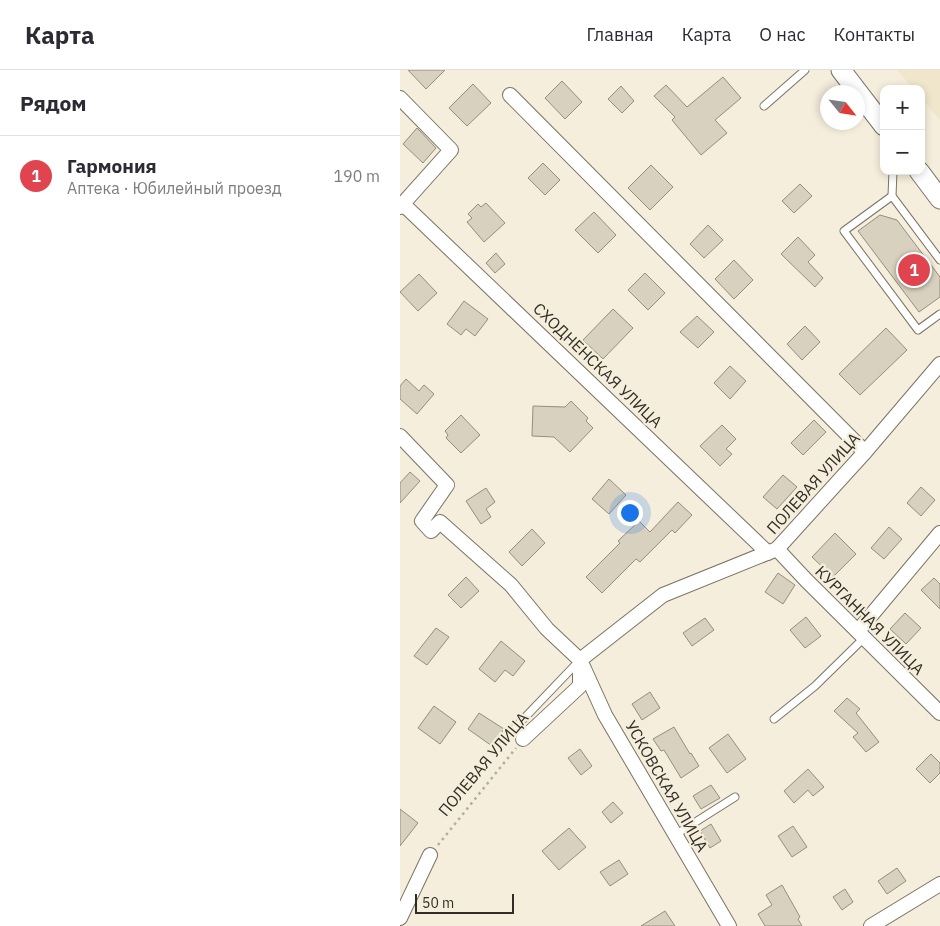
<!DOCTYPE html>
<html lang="ru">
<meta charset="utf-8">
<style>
:root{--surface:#fff;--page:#f2f2f3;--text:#2b2b33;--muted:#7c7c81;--line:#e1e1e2;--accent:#0f766e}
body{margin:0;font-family:"IBM Plex Sans",sans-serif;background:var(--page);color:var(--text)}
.controls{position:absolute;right:15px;top:15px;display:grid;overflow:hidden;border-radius:10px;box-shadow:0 2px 8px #0003}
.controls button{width:45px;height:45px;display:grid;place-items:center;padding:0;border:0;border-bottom:1px solid var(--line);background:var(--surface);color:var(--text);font:25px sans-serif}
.compass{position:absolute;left:420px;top:15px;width:45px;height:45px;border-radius:50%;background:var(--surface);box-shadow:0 2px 8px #0003;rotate:120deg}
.scale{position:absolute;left:15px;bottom:12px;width:99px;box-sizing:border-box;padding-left:5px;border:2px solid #2f2d26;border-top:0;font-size:14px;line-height:18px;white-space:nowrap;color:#2f2d26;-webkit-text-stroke:4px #f6eedc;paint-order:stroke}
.you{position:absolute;left:229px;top:442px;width:18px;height:18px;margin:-12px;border:4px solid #fff;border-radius:50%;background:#1a73e8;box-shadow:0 0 0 8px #1a73e833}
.badge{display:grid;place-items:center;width:32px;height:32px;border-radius:50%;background:var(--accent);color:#fff;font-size:16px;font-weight:700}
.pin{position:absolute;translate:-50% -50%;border:2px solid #fff;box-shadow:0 1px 5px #0006}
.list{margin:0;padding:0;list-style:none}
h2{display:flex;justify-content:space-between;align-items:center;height:65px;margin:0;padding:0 20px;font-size:21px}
h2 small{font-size:16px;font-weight:400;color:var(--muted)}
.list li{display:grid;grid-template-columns:32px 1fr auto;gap:15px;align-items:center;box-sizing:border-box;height:80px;padding:0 20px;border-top:1px solid var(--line)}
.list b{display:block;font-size:19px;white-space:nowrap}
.list p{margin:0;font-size:16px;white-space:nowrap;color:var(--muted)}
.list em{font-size:16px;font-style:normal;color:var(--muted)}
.map{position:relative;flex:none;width:540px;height:856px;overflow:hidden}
header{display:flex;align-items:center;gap:30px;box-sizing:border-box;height:70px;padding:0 25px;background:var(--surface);border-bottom:1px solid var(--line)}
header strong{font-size:24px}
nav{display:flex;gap:28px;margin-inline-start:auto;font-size:18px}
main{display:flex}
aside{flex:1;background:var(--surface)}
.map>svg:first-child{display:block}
</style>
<header>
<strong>Карта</strong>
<nav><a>Главная</a><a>Карта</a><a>О нас</a><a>Контакты</a></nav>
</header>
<main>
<aside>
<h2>Рядом<small></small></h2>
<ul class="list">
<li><span class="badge" style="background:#e0444e">1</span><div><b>Гармония</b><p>Аптека · Юбилейный проезд</p></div><em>190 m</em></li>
</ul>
</aside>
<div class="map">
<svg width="540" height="856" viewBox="0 0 540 856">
<rect width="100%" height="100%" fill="#f6eedc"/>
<path fill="#f0e6cc" d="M497,0h43v50l-19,-22v-9h-8z"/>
<g fill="#d8d1bf" stroke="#958e7d">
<path d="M8,0h37l-19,19z"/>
<path d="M323,7l18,21 -26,22 12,13 -26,22 -29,-35 3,-3 -21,-21 12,-11 21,22z"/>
<path d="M162,11l20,21 -17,17 -20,-21z"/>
<path d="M73,14l18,19 -24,23 -18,-18z"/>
<path d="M221,16l13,15 -12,12 -14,-14z"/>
<path d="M17,58l19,20 -13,15 -20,-19z"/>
<path d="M143,93l17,17 -15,15 -17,-17z"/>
<path d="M251,95l22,22 -23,23 -22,-22z"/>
<path d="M400,114l12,12 -18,17 -12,-12z"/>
<path d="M86,133l19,20 -21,19 -17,-20 5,-4 -4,-4 10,-10 3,3z"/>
<path d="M194,142l22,23 -18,18 -23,-23z"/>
<path d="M480,145l17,5 43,57v20l-21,15 -61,-81z"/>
<path d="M308,155l15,15 -19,18 -14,-14z"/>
<path d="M398,167l17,18 -7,7 15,16 -8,9 -34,-33z"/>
<path d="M96,183l9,11 -10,9 -9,-10z"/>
<path d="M334,190l19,20 -19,19 -19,-20z"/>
<path d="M245,203l20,20 -17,17 -20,-20z"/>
<path d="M19,204l18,19 -19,18 -18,-19z"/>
<path d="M64,231l24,18 -13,17 -9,-7 -5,6 -14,-11z"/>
<path d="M213,239l20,19 -30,31 -20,-19z"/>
<path d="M297,246l17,16 -16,16 -18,-16z"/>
<path d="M405,256l15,16 -18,18 -15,-16z"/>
<path d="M486,258l21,22 -47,45 -21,-21z"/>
<path d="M330,296l16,15 -16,18 -16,-16z"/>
<path d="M6,309l13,12 5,-6 10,9 -17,20 -17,-15v-13z"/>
<path d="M171,331l17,17 -2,3 7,7 -23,24 -16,-15 -22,-1 1,-30 32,1z"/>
<path d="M61,345l19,20 -19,18 -15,-15 2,-3 -3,-4z"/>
<path d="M414,350l12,12 -23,23 -12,-12z"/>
<path d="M322,355l14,14 -10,10 6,5 -12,12 -20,-20z"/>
<path d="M10,402l10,9 -20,22v-20z"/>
<path d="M383,405l14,12 -20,22 -14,-12z"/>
<path d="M209,409l17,16 -17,19 -17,-15z"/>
<path d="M521,417l14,13 -14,16 -14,-13z"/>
<path d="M86,418l9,14 -9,7 5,8 -10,7 -15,-23z"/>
<path d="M278,432l14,13 -17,18 -3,-3 -32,32 -4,-3 -34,34 -16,-16 34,-34 -2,-2 21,-20 11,11z"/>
<path d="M489,457l13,12 -18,20 -13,-11z"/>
<path d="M132,459l13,14 -23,23 -13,-14z"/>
<path d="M435,463l21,21 -23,23 -21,-20z"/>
<path d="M378,503l17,12 -12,19 -18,-12z"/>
<path d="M66,507l13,14 -18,17 -13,-13z"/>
<path d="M534,508l6,6v25l-19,-19z"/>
<path d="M505,543l16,15 -15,16 -16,-15z"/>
<path d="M406,547l15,19 -16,12 -15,-18z"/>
<path d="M305,548l9,12 -22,16 -9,-13z"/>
<path d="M36,558l13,9 -22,28 -13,-9z"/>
<path d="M101,571l24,20 -12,15 -8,-6 -10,12 -16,-13z"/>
<path d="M250,622l10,16 -18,12 -10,-16z"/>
<path d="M447,628l13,11 -4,4 23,29 -13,10 -13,-15 5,-4 -24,-22z"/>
<path d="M34,636l22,16 -16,22 -22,-16z"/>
<path d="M79,643l25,16 -12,17 -24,-17z"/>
<path d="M274,657l16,27 1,-1 8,13 -18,12 -17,-28 -3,1 -8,-12z"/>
<path d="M328,664l18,25 -19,14 -18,-25z"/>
<path d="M180,679l12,17 -11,9 -13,-17z"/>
<path d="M531,684l9,9v10l-10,10 -14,-14z"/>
<path d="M408,699l16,18 -11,9 -5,-6 -14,13 -10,-12z"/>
<path d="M311,715l9,13 -19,11 -8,-13z"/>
<path d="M213,732l10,11 -12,10 -9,-11z"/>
<path d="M0,739l18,14 -18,23z"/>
<path d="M311,754l10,17 -11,7 -10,-17z"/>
<path d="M393,756l14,21 -15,10 -14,-21z"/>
<path d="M169,758l17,19 -27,23 -17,-19z"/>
<path d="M219,790l9,14 -18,12 -10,-14z"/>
<path d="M497,798l9,13 -19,13 -9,-13z"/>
<path d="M382,815l18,32 -2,2 4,7h-37l-7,-12 14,-9 -6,-10z"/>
<path d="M445,819l8,13 -11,8 -9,-13z"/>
<path d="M265,841l10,15h-34z"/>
</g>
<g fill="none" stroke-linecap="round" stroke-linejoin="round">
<g stroke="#7a7363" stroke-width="9">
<g id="lane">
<path d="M364,36l41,-36"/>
<path d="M493,101l-1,25 48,64"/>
<path d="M492,126l-48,35 74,99 22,-16"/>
<path d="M374,649l41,-33 49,-48"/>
<path d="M110,663l68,-71"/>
<path d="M275,765l60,-38"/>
</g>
</g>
<g stroke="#7a7363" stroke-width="16">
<g id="street">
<path d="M110,25l355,357"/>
<path d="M0,28l51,52 -51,57"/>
<path d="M3,134l365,349"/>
<path d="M0,366l47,49 -25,36 9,10 9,-9 71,63 36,44 33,31 25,55 124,211"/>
<path d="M377,479l29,31 134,133"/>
<path d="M458,561l82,-98"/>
<path d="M123,669l57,-53v-26l83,-65 114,-46 88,-97 75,-88"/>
<path d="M0,848l30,-63"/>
<path d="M471,856l69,-42"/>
</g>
</g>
<g stroke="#7a7363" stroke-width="21">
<g id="secondary">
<path d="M441,0l43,56"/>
<path d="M519,101l21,28"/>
</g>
</g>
<path stroke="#b2ac9e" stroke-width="2.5" stroke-dasharray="2.5 4" stroke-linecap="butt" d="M38,775l78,-97"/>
<use href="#lane" stroke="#fff" stroke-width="7"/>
<use href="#street" stroke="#fff" stroke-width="14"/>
<use href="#secondary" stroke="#fff" stroke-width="19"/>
</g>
<g text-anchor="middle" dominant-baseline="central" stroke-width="4.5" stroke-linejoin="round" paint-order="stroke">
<g font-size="16" fill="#2f2d26" stroke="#f6eedc">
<text transform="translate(198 295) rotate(44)">СХОДНЕНСКАЯ УЛИЦА</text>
<text transform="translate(413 413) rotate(-48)">ПОЛЕВАЯ УЛИЦА</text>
<text transform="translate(470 550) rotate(45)">КУРГАННАЯ УЛИЦА</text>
<text transform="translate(83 694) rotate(-50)">ПОЛЕВАЯ УЛИЦА</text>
<text transform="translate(267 716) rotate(60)">УСКОВСКАЯ УЛИЦА</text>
</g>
</g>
</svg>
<div class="controls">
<button>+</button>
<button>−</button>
</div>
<svg class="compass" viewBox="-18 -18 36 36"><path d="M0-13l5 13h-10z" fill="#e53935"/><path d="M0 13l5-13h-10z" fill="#7c7c81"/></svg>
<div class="scale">50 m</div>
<div class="you"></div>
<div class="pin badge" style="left:514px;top:200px;background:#e0444e">1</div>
</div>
</main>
